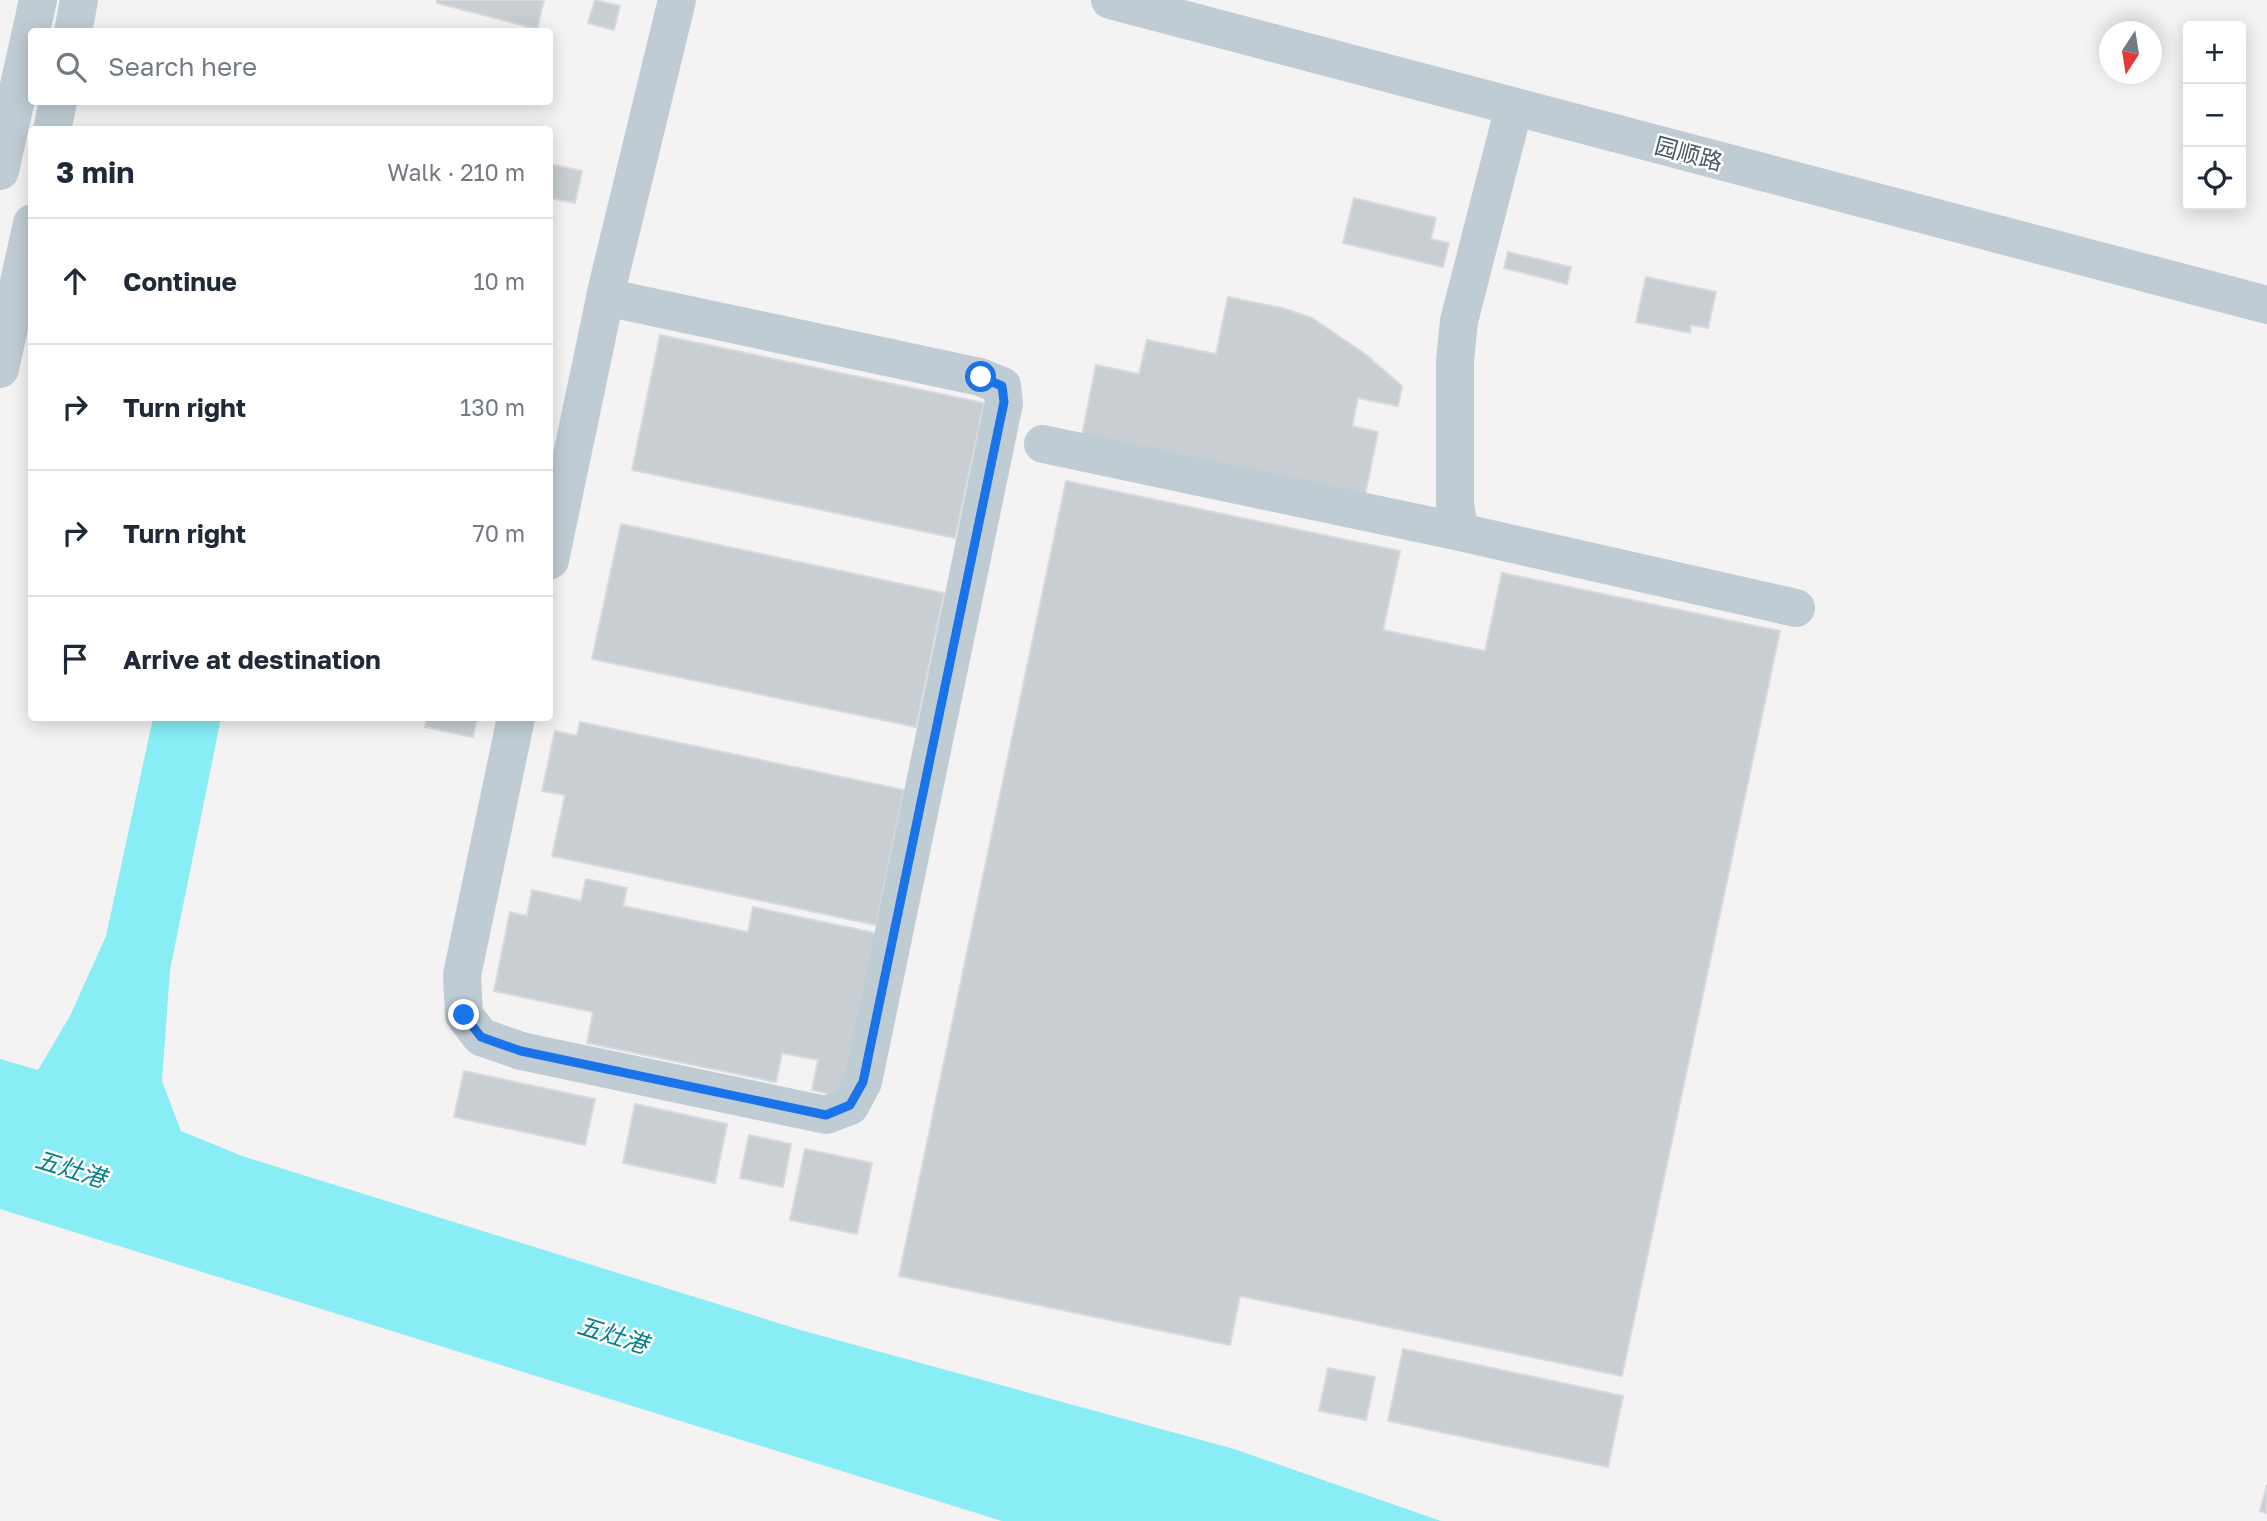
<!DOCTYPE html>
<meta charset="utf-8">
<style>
:root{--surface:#fff;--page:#f6f6f7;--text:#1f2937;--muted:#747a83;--line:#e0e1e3}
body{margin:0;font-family:"Golos Text","Noto Sans SC",sans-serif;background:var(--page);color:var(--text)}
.controls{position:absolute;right:21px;top:21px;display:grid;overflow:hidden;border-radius:7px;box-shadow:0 4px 18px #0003}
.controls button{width:63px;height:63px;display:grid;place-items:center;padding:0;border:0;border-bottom:2px solid var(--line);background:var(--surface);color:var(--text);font:35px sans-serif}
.compass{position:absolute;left:2099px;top:21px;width:63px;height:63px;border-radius:50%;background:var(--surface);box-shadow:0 4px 18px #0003;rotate:192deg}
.stop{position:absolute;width:21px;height:21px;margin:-16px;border:5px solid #1a73e8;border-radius:50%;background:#fff}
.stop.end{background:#1a73e8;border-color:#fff;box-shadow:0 2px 7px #0008}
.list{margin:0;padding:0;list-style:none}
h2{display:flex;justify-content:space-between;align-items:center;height:91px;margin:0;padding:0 28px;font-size:30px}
h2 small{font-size:23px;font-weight:400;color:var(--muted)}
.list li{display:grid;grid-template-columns:46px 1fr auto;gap:21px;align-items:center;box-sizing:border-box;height:126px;padding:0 28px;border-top:2px solid var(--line)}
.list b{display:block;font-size:26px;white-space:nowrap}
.list em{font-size:23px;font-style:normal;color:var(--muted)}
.icon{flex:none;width:38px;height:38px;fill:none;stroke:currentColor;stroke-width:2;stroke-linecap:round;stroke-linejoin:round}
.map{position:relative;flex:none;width:2267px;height:1521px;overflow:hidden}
.search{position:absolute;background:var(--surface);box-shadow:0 4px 18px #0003;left:28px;top:28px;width:525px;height:77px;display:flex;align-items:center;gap:18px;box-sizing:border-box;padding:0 24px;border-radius:7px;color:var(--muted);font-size:26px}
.panel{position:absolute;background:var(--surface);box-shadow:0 4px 18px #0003;left:28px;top:126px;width:525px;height:595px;border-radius:7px}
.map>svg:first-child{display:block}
</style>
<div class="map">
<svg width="2267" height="1521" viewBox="0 0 2267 1521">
<rect width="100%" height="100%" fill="#f5f2f3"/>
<path fill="#88edf5" d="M153,718h68l-51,252 -8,111 19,50 61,25 562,175 430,118 207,72h-439l-1002,-312v-150l38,11 32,-54 36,-80z"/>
<g fill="#c9ced2" stroke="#d6d9de" stroke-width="2">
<path d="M437,0h107l-7,29 -100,-26z"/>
<path d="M595,0l25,6 -6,24 -26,-7z"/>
<path d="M550,164l32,7 -7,32 -25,-5z"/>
<path d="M1354,198l82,20 -5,21 18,4 -6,24 -100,-24z"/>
<path d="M1508,252l63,15 -4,17 -63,-16z"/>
<path d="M1646,277l70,15 -8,36 -17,-3 -1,8 -54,-11z"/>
<path d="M1228,297l54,11 30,10 53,36 37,32 -4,20 -40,-8 -6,28 26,6 -13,63 -283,-60 14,-70 43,9 8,-34 69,14z"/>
<path d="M660,335l324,68 -29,135 -323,-68z"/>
<path d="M1066,481l334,70 -17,79 102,21 17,-78 278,58 -158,745 -382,-80 -10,49 -331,-69z"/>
<path d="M621,524l323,69 -28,134 -324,-68z"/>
<path d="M427,718h50l-4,19 -48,-10z"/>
<path d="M580,722l324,68 -28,135 -324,-69 13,-61 -23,-4 13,-60 22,5z"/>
<path d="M586,879l41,9 -4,18 125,26 5,-25 131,28 -35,163 -37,-8 6,-30 -36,-7 -6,29 -189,-39 6,-31 -99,-21 16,-79 17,4 5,-26 49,11z"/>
<path d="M464,1071l131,28 -10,46 -131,-28z"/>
<path d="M635,1104l92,20 -12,59 -92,-20z"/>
<path d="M749,1135l42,9 -8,43 -43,-9z"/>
<path d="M805,1149l67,14 -15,71 -67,-14z"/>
<path d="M1403,1349l220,47 -15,71 -220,-46z"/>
<path d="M1328,1368l47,9 -9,43 -47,-9z"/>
<path d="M2267,1485v28l-7,-2z"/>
</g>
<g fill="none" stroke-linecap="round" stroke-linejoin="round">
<g stroke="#bfccd3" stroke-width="38">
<path d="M1110,0l1157,305"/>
<path d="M73,32l6,-32"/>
<path d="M1514,107l-55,214 -4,40v144l5,27 336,76"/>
<path d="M52,130l6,-28"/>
<path d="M0,171l38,-171"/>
<path d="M0,369l32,-146"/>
<path d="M1043,444l417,88"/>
<path d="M550,560l58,-276 69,-284"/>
<path d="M516,718l-54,257 2,40 17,22 40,14 305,64 24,-9 13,-24 141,-679 -2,-17 -22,-9 -375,-80"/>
</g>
</g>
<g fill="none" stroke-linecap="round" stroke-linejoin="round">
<path stroke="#1a73e8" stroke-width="9" d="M464,1015l17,22 40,14 305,64 24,-10 13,-23 141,-680 -2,-16 -21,-9"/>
</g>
<g text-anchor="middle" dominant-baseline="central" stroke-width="5" stroke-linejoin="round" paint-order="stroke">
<g font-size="23" fill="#485962" stroke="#fff">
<text transform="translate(1689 153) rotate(15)">园顺路</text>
</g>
<g font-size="24" font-style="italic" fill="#058089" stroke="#fff">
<text transform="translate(71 1168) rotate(17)">五灶港</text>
<text transform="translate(613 1334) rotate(17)">五灶港</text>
</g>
</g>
</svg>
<div class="controls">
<button>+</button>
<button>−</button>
<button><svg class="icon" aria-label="locate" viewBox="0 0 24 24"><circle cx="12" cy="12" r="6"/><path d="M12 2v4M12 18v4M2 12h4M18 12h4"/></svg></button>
</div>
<svg class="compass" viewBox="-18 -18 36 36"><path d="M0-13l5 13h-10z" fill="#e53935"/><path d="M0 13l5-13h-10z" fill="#747a83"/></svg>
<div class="stop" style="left:981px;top:377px"></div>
<div class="stop end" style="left:464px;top:1015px"></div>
<div class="search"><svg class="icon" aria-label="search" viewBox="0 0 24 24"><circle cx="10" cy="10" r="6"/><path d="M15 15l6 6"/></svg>Search here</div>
<section class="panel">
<h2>3 min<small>Walk · 210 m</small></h2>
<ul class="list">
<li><svg class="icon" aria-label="ahead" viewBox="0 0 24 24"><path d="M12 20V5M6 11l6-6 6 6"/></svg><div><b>Continue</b></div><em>10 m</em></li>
<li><svg class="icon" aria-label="right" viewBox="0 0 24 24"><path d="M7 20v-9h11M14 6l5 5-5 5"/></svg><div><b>Turn right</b></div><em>130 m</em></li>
<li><svg class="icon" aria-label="right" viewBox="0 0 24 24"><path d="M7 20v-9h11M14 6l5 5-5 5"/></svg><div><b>Turn right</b></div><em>70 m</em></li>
<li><svg class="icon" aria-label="arrive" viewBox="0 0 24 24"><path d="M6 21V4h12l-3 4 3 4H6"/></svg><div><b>Arrive at destination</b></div></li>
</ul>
</section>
</div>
